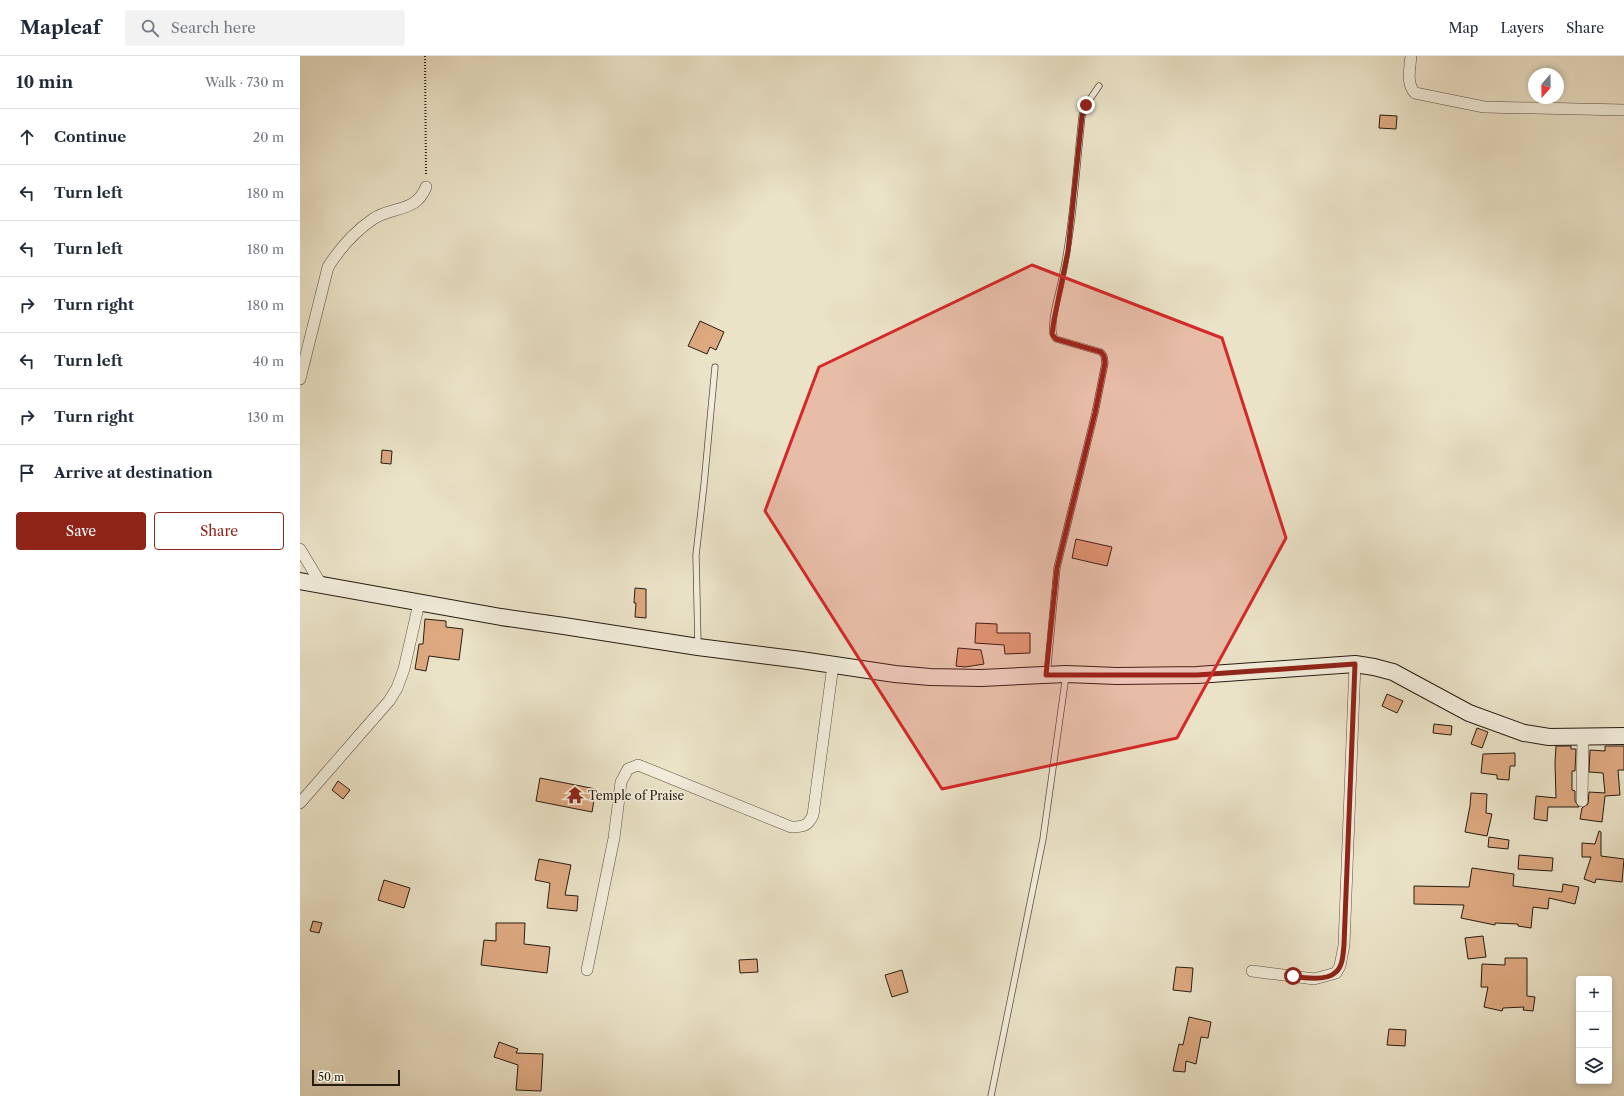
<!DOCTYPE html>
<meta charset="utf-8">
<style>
:root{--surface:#fff;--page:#f2f2f3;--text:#1f2937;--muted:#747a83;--line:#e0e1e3;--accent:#8f2418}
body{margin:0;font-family:"Libre Caslon Text",serif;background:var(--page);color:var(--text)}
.controls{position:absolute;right:12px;bottom:12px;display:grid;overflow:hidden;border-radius:4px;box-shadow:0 2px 6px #0003}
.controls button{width:36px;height:36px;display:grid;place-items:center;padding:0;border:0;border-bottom:1px solid var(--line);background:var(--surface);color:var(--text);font:20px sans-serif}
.compass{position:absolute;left:1228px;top:12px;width:36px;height:36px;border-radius:50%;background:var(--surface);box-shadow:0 2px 6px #0003;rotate:200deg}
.scale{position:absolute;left:12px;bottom:10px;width:88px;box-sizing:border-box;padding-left:4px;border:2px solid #271c13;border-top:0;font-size:11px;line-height:14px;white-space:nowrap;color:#271c13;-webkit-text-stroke:3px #f2eddb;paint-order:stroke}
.stop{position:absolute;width:12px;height:12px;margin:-9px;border:3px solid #8f2418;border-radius:50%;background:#fff}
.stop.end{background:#8f2418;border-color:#fff;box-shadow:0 1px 4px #0008}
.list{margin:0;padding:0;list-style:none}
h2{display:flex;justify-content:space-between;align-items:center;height:52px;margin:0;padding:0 16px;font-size:17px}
h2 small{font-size:13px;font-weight:400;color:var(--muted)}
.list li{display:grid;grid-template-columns:26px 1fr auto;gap:12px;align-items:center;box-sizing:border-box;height:56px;padding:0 16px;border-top:1px solid var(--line)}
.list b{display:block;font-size:15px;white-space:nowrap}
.list em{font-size:13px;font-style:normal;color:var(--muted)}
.actions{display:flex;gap:8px;padding:12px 16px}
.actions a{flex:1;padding:9px 0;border:1px solid var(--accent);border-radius:4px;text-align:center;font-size:14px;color:var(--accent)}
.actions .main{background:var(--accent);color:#fff}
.icon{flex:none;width:22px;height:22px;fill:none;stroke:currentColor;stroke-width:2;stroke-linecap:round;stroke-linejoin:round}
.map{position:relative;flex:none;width:1324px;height:1040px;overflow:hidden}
header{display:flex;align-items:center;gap:24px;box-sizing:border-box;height:56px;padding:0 20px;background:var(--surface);border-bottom:1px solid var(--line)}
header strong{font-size:19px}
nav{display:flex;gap:22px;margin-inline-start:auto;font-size:14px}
.search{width:280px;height:36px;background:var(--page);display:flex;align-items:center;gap:10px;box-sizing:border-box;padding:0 14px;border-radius:4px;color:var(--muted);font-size:15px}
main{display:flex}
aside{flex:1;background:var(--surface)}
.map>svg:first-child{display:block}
</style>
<header>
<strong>Mapleaf</strong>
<div class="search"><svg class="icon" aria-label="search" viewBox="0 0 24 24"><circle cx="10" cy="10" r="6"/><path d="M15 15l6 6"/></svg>Search here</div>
<nav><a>Map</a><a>Layers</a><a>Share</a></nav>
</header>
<main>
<aside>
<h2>10 min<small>Walk · 730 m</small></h2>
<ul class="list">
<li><svg class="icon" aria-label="ahead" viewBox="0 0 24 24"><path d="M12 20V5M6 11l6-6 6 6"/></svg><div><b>Continue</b></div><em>20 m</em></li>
<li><svg class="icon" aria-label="left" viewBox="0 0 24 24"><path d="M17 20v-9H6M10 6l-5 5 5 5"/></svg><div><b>Turn left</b></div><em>180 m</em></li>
<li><svg class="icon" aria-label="left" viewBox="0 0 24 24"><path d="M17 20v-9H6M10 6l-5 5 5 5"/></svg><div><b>Turn left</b></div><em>180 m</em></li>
<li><svg class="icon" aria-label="right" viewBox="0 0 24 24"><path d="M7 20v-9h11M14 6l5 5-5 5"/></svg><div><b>Turn right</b></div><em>180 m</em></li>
<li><svg class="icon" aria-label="left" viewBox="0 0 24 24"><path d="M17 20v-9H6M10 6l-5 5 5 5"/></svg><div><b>Turn left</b></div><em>40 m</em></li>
<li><svg class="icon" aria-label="right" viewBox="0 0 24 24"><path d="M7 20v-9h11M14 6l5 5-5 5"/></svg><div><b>Turn right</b></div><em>130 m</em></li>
<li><svg class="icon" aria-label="arrive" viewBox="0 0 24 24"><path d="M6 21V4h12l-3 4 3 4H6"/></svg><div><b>Arrive at destination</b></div></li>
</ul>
<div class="actions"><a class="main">Save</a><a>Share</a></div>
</aside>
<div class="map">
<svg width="1324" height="1040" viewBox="0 0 1324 1040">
<rect width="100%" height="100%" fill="#ebe3c8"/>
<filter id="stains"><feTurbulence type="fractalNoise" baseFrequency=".005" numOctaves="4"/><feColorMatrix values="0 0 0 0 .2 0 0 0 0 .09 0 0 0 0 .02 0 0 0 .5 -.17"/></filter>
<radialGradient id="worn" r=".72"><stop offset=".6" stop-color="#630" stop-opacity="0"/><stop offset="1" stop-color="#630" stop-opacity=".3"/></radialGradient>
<g fill="#dea981" stroke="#271c13">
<path d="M1080,59l17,1 -1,13 -17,-1z"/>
<path d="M400,265l24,11 -8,18 -6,-3 -3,7 -19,-8z"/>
<path d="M82,394l10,1 -1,13 -10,-1z"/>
<path d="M776,483l36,8 -5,19 -35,-8z"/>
<path d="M335,532l11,1v29l-11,-1 1,-14h-2z"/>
<path d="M125,563l21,2v6l17,2 -4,31 -30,-4 -3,15 -11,-2 4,-25h4z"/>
<path d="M676,567l21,1v9h33v20l-25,1 -1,-9 -29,-2z"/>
<path d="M658,592l23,2 3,14 -19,3 -9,-1z"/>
<path d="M1087,638l16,7 -6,12 -15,-7z"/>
<path d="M1134,668l18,2 -1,9 -18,-2z"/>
<path d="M1177,672l11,4 -6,16 -11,-4z"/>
<path d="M1256,690h15v3h5l-1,22h-3v19l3,1v10l4,6h-31l-1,14 -13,-2 2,-23 20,2 -1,-35z"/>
<path d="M1305,690h19v24h-6l2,25 -15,1 -3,26 -22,-3 2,-11 6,-4 1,-12 16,1 -2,-20 -14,-1 1,-22 15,1z"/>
<path d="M1215,697v13h-5l-1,14 -12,-1v-4l-16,-2 2,-19z"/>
<path d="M240,722l56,11 -4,23 -56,-11z"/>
<path d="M38,725l12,9 -7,9 -11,-9z"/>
<path d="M1171,737l16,1 -1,19 6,1 -5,22 -22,-4 5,-26z"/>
<path d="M1299,775l2,1v24l23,3 -2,23 -26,-3 -1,4 -11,-4 7,-22h-9v-14l13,1z"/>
<path d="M1189,781l20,3 -1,9 -20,-2z"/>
<path d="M1219,799l34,3 -1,13 -34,-2z"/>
<path d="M239,803l32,6 -6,30 13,1 -1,15 -30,-3 3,-25 -15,-3z"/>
<path d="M1172,812l42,6 -1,12 49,6 1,-8 16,3 -4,17 -26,-6 -1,11 -15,-2 -2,21 -13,-2v-2l-23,-1v2l-34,-7 3,-13 -50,-1v-18l55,1z"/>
<path d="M84,824l26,8 -6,20 -26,-8z"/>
<path d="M13,865l9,2 -3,10 -9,-2z"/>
<path d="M196,867h29l-1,21 26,3 -3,26 -66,-8 3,-25 12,1z"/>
<path d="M1183,880l3,21 -18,2 -3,-21z"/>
<path d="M1205,902h22v38l8,1 -2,14 -10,-1 1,-3 -21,1 -1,3 -18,-4 4,-20h-7l1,-23 23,1z"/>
<path d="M457,903l1,13 -18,1 -1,-13z"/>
<path d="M876,911l17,1 -2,24 -18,-2z"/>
<path d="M602,914l6,22 -16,5 -7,-22z"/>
<path d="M889,961l22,5 -3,16 -7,-1 -5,27 -10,-3 -1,11 -12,-1 6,-27 4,1z"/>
<path d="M1089,973l17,1 -1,16 -18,-1z"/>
<path d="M199,986l19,7 -2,4 27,1 -2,37 -25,-1 2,-25 -24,-8z"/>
</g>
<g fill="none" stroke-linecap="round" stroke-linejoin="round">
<g stroke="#584e40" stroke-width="7">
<g id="lane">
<path d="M398,589l-2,-90 8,-70 11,-118"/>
<path d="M747,619l10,-107 38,-155 10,-50 -1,-7 -3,-4 -45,-13c-9,-8 3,-45 5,-56 12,-55 15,-111 21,-167l4,-11 13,-19"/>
<path d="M691,1040l52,-257 23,-164"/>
</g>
</g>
<g stroke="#584e40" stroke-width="12">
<g id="street">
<path d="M1111,0c-1,12 -5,28 4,37l69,14 140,3"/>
<path d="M0,323l28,-112c12,-19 26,-35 45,-48 19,-13 43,-6 53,-32"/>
<path d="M0,493l21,35"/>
<path d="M1282,745l1,-64"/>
<path d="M0,747l89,-102 8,-13 7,-19 15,-66"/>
<path d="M287,914l27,-132 7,-56 7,-13 10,-4 153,62c12,0 17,-1 22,-12l20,-150"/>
<path d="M952,915l62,8 22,-6 4,-7 4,-21 11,-281"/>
</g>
</g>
<g stroke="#271c13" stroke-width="18">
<path id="secondary" d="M0,525l201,36 63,9 134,21 103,13 94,14 35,3 51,1 85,-4 51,2 80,-1 158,-11 19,3 19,5 76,41 55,20 25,4 75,-1"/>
</g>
<path stroke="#271c13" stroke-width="2" stroke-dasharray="1 2" stroke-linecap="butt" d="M125,0l1,120"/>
<use href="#lane" stroke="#f2eddb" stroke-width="5.5"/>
<use href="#street" stroke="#f2eddb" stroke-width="11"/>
<use href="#secondary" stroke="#f2eddb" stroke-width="16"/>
</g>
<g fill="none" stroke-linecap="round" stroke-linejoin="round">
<path stroke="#8f2418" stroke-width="5" d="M786,49l-4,11 -14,135 -14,69 -2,14 4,5 45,13 3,4 1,7 -10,50 -38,155 -11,107h151l158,-11 -11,281c-1,9 -1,21 -8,27 -9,9 -32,6 -43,4"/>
</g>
<path fill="#d62828" fill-opacity="0.2" stroke="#d62828" stroke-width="3" stroke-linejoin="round" d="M732,209l190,73 64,200 -109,200 -235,51 -177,-278 54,-144z"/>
<defs>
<g id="temple-bare" transform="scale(1.38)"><path d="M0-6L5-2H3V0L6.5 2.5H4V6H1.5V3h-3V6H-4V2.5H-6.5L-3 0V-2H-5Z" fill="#8f2418" stroke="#f2eddb" stroke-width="2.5" paint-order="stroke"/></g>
</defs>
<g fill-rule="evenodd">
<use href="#temple-bare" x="275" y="739"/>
</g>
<g text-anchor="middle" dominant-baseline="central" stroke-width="3.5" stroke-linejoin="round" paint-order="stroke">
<g font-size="12" fill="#271c13" stroke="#f2eddb" text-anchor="start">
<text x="288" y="739">Temple of Praise</text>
</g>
</g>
<rect width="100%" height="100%" filter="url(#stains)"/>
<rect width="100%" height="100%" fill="url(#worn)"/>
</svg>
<div class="controls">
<button>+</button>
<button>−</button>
<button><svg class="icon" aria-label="layers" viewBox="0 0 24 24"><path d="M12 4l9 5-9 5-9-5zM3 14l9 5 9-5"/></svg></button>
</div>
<svg class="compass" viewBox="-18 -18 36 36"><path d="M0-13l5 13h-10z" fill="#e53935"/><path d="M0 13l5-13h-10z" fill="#747a83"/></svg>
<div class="scale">50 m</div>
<div class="stop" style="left:993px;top:920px"></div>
<div class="stop end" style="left:786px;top:49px"></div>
</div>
</main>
